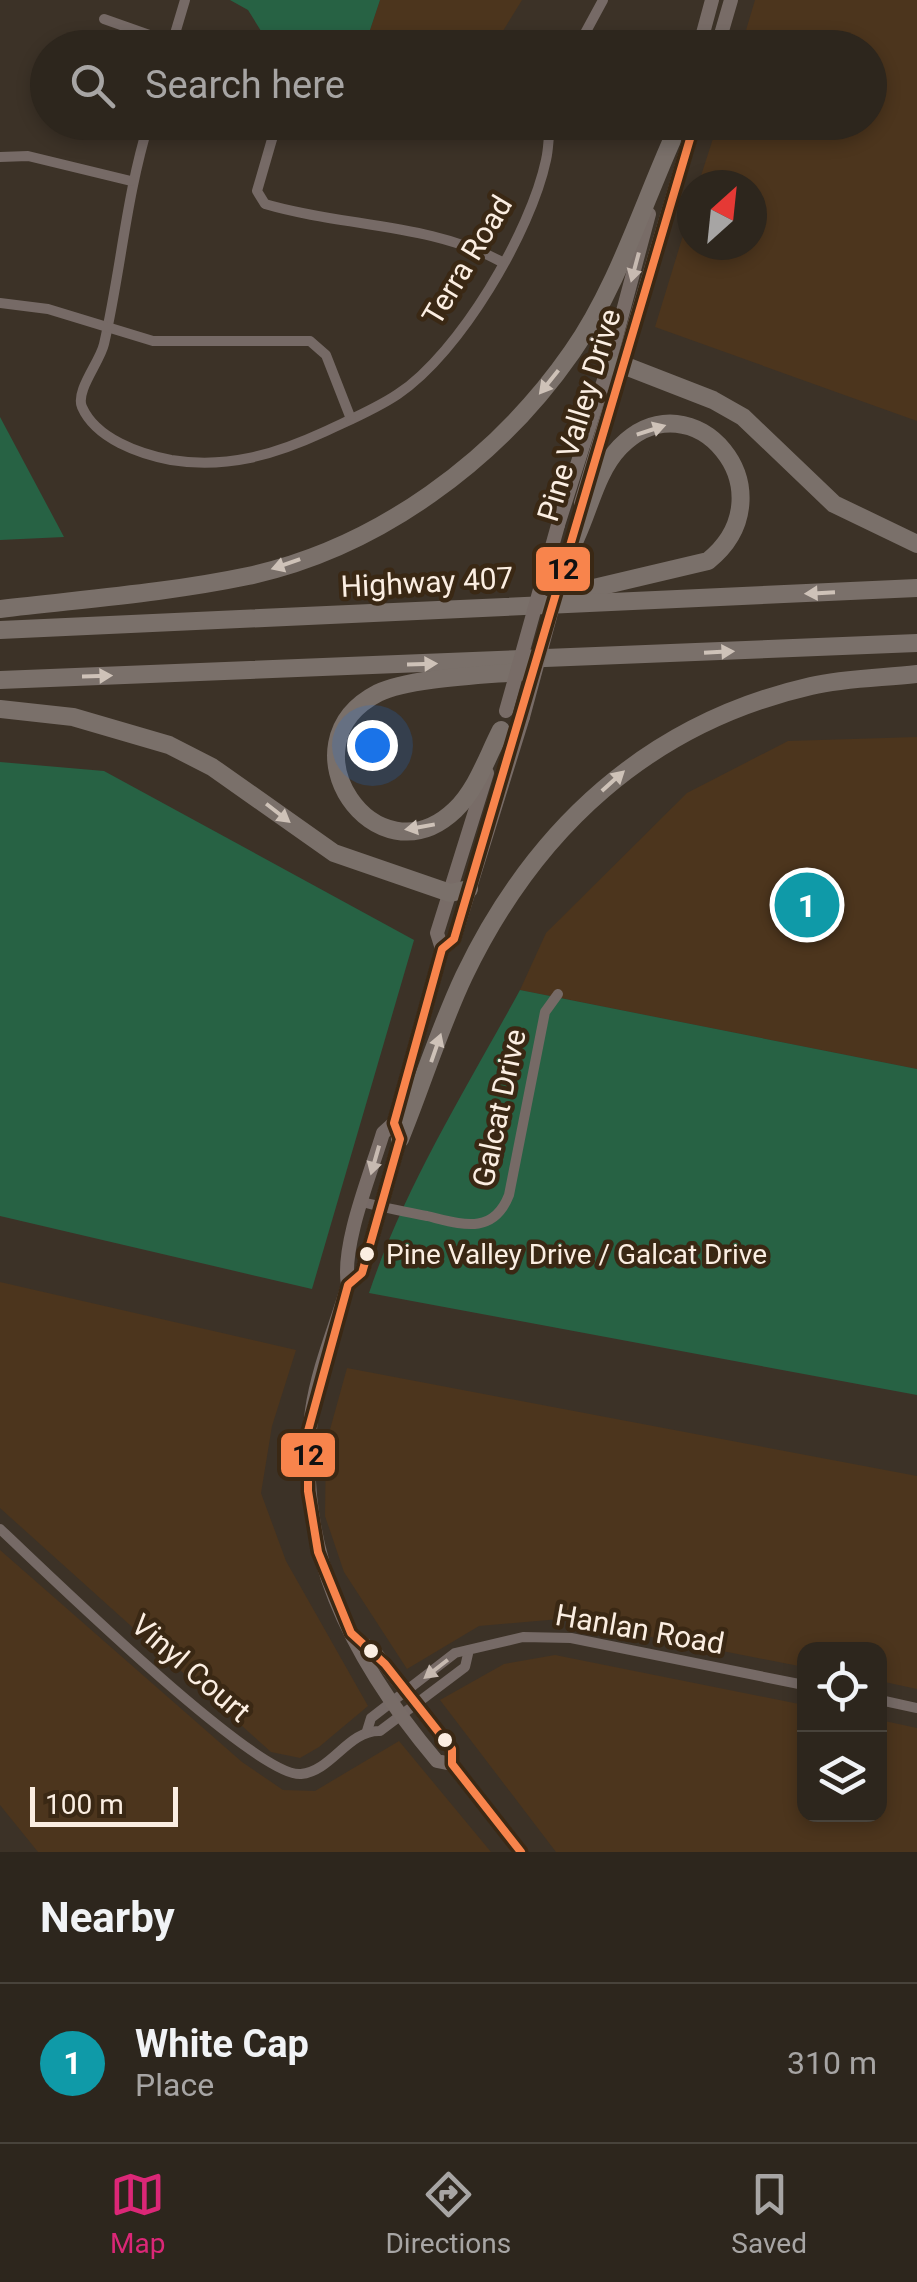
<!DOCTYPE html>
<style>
:root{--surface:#2d261d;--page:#39322a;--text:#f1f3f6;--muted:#a7a5a4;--line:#48433b;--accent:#db2777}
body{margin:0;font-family:Roboto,sans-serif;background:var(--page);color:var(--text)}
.controls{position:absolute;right:30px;bottom:30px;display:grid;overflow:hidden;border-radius:20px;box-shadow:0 5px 15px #0003}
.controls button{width:90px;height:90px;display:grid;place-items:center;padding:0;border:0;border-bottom:2px solid var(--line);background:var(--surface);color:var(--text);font:50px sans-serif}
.compass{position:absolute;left:677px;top:170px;width:90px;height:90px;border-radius:50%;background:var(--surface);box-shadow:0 5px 15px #0003;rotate:27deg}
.scale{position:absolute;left:30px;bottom:25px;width:148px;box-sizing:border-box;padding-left:10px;border:5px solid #fbeee2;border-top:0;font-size:28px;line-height:35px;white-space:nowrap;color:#fbeee2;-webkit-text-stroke:8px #3a2814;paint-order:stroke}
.you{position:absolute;left:372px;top:745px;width:35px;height:35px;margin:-25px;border:8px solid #fff;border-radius:50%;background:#1a73e8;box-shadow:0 0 0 15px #1a73e833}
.badge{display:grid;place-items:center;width:65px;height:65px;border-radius:50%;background:var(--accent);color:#fff;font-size:32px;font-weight:700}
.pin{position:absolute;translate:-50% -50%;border:5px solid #fff;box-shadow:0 2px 10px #0006}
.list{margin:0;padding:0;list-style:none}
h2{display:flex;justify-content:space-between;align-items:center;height:130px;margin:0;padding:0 40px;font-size:42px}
h2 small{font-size:32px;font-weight:400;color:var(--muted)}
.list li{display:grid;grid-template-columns:65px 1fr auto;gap:30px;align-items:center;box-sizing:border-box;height:160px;padding:0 40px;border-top:2px solid var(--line)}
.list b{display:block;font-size:38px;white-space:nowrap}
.list p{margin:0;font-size:32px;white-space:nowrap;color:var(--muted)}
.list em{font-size:32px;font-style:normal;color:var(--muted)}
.icon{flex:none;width:55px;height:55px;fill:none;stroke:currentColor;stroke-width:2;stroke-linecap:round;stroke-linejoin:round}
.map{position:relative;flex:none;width:917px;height:1852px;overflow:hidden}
.search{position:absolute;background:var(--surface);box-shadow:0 5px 15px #0003;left:30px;right:30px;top:30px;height:110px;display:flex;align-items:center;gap:25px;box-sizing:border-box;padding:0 35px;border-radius:55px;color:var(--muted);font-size:38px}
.sheet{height:290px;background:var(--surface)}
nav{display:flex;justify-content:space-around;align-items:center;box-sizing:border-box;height:140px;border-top:2px solid var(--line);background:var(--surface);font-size:28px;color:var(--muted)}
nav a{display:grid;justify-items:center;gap:5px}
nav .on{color:var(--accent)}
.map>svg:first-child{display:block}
</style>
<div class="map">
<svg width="917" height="1852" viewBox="0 0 917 1852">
<rect width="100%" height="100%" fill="#3c3227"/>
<g fill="#4c351d">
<path d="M380,0h142l-29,47h-36l-87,-17z"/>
<path d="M755,0h162v421l-262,-94 37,-121v39h60v-60h-54l20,-62 152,-1v-74l-129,-1z"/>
<path d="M917,737v332l-397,-79 26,-57 141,-140 101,-52z"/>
<path d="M0,1282l296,68 -24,76 -11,67 25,68 82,145 -49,41 -19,11 -29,-6 -271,-244z"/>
<path d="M347,1368l570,108v213l-37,-8v-31h-76v17l-244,-48 -81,7 -72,43 -63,-97 -19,-56 1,-72z"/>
<path d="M0,1550l242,212 41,28 32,1 84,-50 92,111h-453l-38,-47z"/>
<path d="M555,1655l249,50v109h76v-94l37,8v124h-361l-116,-152 64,-36z"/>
</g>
<g fill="#276244">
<path d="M230,0h150l-10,30 28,6 -2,11h-125l-23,-37z"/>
<path d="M0,417l64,120 -64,3z"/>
<path d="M0,762l104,9 310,169 -102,349 -312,-73z"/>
<path d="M520,990l397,79v326l-548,-102c36,-107 97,-204 151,-303z"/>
</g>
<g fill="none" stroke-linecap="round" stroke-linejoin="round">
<g stroke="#766a66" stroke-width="10">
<path d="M104,19l68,24"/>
<path d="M171,47l14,-47"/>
<path d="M577,48l26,-48"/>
<path d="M149,122c-23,74 -28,148 -45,222 -4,18 -29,47 -22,63 14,32 58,47 89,53 55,9 103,-5 153,-28 25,-12 52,-23 74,-38 62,-41 133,-163 148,-234 3,-12 2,-25 5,-38"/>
<path d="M277,122l-20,69 8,13c78,23 165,19 237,58"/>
<path d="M506,122l43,10"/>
<path d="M0,157l28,-1 103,25"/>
<path d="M0,303l48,6 105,32h157l16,14 25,64"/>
<path d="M363,1202c21,6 43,10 64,14 34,8 66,20 82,-21l36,-183 13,-18"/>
<path d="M0,1529c43,40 257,250 301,245 31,-3 47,-44 79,-43l85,-64 3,-13"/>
<path d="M880,1700l37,8"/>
<path d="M367,1731l4,-13 84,-65 68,-16 48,1 233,47"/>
</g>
<g stroke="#786c67" stroke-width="14">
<path d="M699,48l13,-48"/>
<path d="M717,48l14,-48"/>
<path d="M581,503l114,-381"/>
<path d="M558,525l50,-158 41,-153"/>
<path d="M442,949l12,-10 69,-222"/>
<path d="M348,1285l14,-12 38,-134 -2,-6"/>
<path d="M355,1639l18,11 79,99v15l69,88"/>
<path d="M452,1764l-15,-3c-86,-102 -144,-213 -125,-351 6,-42 24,-84 36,-125 -7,-40 23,-112 35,-152l11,-10 48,-174 -5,-16 50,-160"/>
</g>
<g stroke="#7a706a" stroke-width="18">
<path d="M608,367l15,-2 90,35 30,17 91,87 83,40"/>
<path d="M564,595l144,-34c85,-69 -15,-188 -88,-114 -28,29 -32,75 -54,110"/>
<path d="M0,609c83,-10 167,-16 248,-33 130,-28 249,-116 324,-224 44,-63 69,-142 100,-212"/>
<path d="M0,630l917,-42"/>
<path d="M0,680l917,-37"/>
<path d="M0,709l73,8 96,28 43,22 122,86 116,40 19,-4"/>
<path d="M501,730c-14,27 -24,59 -46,80 -79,75 -176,-66 -77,-117 32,-16 114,-18 152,-22"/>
<path d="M400,1139c22,-54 39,-110 64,-163 71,-148 185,-253 347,-290 34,-8 71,-8 106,-12"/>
</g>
<g stroke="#786c67" stroke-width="14">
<path d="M506,711l52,-186"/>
<path d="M523,717l43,-160"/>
</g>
<g stroke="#3a2814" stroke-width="15">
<path id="bus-1" d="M521,1852l-69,-88v-15l-67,-85 -34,-31 -33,-81 -10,-61v-60l40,-146 14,-12 38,-134 -6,-16 48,-174 12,-10 241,-817"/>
</g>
<use href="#bus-1" stroke="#f8844c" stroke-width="8"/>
</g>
<defs><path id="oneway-solid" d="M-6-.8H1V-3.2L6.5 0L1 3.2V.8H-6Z" transform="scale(2.5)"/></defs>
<g fill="#c7bab1">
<use href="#oneway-solid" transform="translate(635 267) rotate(105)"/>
<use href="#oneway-solid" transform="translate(375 1160) rotate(106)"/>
</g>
<g fill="#cec2b8">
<use href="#oneway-solid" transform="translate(549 382) rotate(129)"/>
<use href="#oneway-solid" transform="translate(651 430) rotate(-18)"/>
<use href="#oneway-solid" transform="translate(286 564) rotate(161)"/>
<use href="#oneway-solid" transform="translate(820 593) rotate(177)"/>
<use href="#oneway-solid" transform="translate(719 652) rotate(-3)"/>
<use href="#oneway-solid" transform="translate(422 664) rotate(-2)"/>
<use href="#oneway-solid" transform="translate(97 676) rotate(-2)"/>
<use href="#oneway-solid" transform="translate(613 781) rotate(-42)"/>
<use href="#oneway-solid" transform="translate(278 813) rotate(38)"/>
<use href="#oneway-solid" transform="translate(420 827) rotate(170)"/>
<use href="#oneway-solid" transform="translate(436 1048) rotate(-71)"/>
</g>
<use fill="#c6b9b0" href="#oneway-solid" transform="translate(436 1669) rotate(142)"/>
<g fill="#fbeee2" stroke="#3a2814" stroke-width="4">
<circle cx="367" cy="1254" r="9"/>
<circle cx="371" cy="1651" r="9"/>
<circle cx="445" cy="1740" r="9"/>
</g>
<g text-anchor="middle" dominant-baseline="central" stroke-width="9" stroke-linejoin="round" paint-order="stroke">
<g font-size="28" fill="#fbeee2" stroke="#3a2814" text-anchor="start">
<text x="386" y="1254">Pine Valley Drive / Galcat Drive</text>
</g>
<g font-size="30" fill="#fbeee2" stroke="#3a2814">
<text transform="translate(467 260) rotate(-59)">Terra Road</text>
<text transform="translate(579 415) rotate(-73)">Pine Valley Drive</text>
<text transform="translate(427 582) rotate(-3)">Highway 407</text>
<text transform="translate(499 1108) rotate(-78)">Galcat Drive</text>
<text transform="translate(640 1629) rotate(10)">Hanlan Road</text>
<text transform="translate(191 1668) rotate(41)">Vinyl Court</text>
</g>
</g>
<g stroke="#3a2814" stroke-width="4">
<rect x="534" y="545" width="58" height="48" rx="10" fill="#f8844c"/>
<rect x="279" y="1431" width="58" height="48" rx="10" fill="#f8844c"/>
</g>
<g font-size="28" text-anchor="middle" font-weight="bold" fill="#111">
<text x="563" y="579">12</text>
<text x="308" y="1465">12</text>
</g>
</svg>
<div class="controls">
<button><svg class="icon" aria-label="locate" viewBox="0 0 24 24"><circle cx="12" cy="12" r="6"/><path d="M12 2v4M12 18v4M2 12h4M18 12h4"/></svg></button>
<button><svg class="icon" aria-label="layers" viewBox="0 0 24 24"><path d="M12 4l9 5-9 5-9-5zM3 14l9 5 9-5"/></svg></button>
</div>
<svg class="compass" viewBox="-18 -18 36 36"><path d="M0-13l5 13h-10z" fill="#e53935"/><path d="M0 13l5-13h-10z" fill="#a7a5a4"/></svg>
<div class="scale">100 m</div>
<div class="you"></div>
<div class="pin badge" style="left:807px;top:905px;background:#0f9aa8">1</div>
<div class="search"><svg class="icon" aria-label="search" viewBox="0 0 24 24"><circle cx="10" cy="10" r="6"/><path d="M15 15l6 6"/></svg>Search here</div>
</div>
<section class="sheet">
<h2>Nearby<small></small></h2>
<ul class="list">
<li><span class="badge" style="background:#0f9aa8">1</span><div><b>White Cap</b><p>Place</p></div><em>310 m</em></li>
</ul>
</section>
<nav>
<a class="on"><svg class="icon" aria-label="map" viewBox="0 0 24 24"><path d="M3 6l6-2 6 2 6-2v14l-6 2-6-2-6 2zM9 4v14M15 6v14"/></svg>Map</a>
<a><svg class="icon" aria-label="directions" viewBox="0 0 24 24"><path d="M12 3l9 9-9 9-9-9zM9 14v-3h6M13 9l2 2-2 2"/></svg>Directions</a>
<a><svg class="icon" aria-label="saved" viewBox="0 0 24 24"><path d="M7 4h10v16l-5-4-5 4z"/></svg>Saved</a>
</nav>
